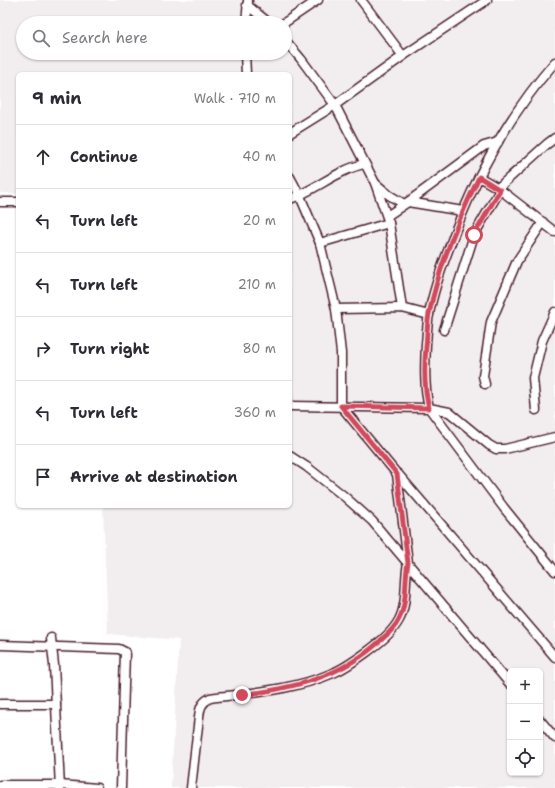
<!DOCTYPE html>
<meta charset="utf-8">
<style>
:root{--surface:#fff;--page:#f7f7f7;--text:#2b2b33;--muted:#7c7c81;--line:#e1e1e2}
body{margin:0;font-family:"Shantell Sans",sans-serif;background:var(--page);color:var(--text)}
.controls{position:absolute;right:12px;bottom:12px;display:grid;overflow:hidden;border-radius:6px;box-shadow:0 1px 3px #0004}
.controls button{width:36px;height:36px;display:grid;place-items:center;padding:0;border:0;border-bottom:1px solid var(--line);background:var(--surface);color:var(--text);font:20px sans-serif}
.stop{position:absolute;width:12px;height:12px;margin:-9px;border:3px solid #d1495b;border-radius:50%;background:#fff}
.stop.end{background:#d1495b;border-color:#fff;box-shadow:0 1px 4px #0008}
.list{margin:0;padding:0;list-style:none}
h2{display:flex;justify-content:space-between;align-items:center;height:52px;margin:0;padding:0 16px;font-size:17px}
h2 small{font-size:13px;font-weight:400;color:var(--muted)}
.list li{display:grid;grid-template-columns:26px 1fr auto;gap:12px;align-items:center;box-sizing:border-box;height:64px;padding:0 16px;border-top:1px solid var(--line)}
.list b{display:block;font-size:15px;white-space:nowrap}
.list em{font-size:13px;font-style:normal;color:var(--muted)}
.icon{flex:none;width:22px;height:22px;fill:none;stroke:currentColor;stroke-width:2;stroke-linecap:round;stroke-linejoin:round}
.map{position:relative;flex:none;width:555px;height:788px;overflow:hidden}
.search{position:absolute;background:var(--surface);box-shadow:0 1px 3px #0004;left:16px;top:16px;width:276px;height:44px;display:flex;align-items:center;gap:10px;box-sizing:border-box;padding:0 14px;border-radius:22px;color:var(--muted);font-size:15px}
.panel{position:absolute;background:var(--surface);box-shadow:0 1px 3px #0004;left:16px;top:72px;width:276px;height:436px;border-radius:6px}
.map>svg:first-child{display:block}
</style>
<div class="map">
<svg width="555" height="788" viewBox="0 0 555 788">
<rect width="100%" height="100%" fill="#fff"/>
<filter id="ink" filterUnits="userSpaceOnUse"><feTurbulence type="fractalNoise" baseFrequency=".025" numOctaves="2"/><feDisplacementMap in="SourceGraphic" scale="8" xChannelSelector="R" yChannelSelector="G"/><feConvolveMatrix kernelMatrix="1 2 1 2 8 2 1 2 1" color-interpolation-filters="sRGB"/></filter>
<g filter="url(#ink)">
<path fill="#f2eeef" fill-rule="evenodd" d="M0,0h555v788h-384l8,-148 -71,-6 -5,-128h187v-432h-272v120l-18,-1zM23,23h262v30h-262zM510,671h30v102h-30z"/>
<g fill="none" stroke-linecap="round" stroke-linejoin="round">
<g stroke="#4a1f2b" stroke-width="11">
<g id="minor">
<path d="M361,0l42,56"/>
<path d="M247,5l22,18"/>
<path d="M246,23l2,-22"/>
<path d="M284,23l34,-23"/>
<path d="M285,40l16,19 34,46 40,78 14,40 13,85"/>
<path d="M245,53l1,21"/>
<path d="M555,62c-47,54 -82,118 -106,186 -8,21 -16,44 -20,66 -2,10 -2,20 -3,30 -1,21 -2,43 3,64l20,4 40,33 7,4h9l50,-12"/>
<path d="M290,133l45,-28 68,-49 84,-56"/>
<path d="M479,177l19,11 57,44"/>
<path d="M376,184l13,11 15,9"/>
<path d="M498,188l49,-44 8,-6"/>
<path d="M290,199c26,-9 47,-29 74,-35"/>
<path d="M0,202h18"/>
<path d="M408,202l76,-56 14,-4"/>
<path d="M387,216l21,-14 55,9"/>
<path d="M320,243l69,-20"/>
<path d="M336,309l66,-1 27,7"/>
<path d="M444,330l30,-95 26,-45"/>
<path d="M485,384l-2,-8 8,-54 26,-61 26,-39"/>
<path d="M290,406l139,2 75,100 51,63"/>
<path d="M536,410l-3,-32 9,-37 13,-29"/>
<path d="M290,456l17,11 38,30 27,24 138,163"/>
<path d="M398,474l157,183"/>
<path d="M51,638l3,27 6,123"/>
<path d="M0,645l119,4 6,3 -4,136"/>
<path d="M0,704h56"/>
<path d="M540,720l15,18"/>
<path d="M0,785h60l37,3"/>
<path d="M191,788l8,-71c1,-9 2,-14 11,-19 41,-5 84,-8 123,-25 12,-5 23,-13 34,-21 12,-9 25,-19 32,-32 9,-17 5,-39 9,-57l-11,-89 -56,-68v-53l-5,-44 -16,-66 -20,-47 -10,-19"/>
</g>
</g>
<use href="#minor" stroke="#fff" stroke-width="8"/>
</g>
</g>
<g fill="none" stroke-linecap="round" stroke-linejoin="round" filter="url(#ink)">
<path stroke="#d1495b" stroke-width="5" d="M242,695c52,-7 100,-18 139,-55 7,-6 14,-12 18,-21 9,-16 5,-38 9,-56l-11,-89 -56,-68 88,2c-5,-20 -5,-41 -3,-61 1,-11 1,-23 3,-33 10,-48 29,-94 50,-137l21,13 -26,45"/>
</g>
</svg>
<div class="controls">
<button>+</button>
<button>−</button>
<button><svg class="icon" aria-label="locate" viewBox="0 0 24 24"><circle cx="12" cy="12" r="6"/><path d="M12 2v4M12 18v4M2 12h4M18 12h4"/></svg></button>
</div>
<div class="stop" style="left:474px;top:235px"></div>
<div class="stop end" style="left:242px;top:695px"></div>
<div class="search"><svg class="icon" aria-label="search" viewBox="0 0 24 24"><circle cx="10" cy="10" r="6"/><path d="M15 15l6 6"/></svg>Search here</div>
<section class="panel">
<h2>9 min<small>Walk · 710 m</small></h2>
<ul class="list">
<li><svg class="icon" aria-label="ahead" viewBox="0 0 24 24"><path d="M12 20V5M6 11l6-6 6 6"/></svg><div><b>Continue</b></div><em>40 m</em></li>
<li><svg class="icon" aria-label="left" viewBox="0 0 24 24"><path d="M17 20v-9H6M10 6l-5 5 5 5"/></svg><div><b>Turn left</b></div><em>20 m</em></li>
<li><svg class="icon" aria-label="left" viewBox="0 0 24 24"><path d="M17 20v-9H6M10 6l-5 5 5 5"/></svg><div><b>Turn left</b></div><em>210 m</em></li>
<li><svg class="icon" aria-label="right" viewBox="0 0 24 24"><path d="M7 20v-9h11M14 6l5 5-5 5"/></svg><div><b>Turn right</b></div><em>80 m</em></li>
<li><svg class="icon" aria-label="left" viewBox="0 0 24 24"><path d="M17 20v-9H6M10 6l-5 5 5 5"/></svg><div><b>Turn left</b></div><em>360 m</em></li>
<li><svg class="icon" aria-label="arrive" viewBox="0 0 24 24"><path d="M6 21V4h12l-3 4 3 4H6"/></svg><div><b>Arrive at destination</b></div></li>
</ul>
</section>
</div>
